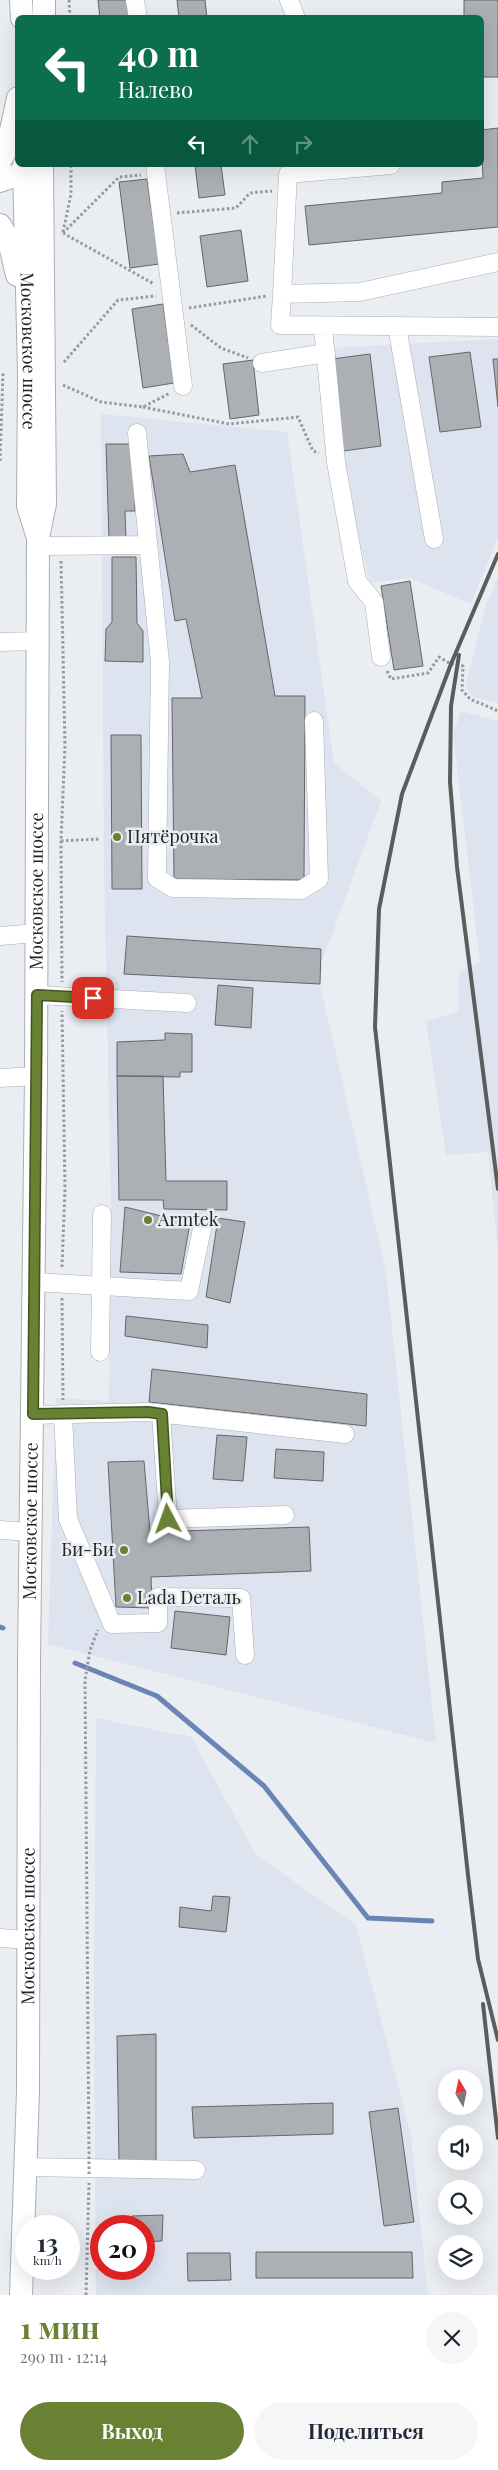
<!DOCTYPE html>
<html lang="ru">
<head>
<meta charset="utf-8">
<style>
	:root { --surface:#fff; --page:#f6f6f7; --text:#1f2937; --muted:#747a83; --accent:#698133 }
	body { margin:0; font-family:"Playfair Display",serif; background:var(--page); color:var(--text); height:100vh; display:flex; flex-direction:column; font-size:19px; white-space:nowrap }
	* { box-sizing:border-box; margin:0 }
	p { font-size:16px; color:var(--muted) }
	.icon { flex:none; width:28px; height:28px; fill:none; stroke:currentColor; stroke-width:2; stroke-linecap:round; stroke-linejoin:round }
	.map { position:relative; height:2295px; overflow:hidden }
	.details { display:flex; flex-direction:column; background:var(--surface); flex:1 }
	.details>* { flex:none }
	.top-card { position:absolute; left:15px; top:15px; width:469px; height:152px; border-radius:8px; box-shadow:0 5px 20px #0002; background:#0b6e4f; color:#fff; overflow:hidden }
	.needle { width:32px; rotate:351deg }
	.controls { position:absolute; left:438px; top:2070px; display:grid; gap:10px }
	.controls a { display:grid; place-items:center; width:45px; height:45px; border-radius:50%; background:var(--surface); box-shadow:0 5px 20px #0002; font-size:25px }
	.speed { position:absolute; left:15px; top:2215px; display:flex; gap:10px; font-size:25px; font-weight:700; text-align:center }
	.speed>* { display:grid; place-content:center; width:65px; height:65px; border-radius:50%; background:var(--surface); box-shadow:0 5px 20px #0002; line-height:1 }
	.speed small { font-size:12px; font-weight:400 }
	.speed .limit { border:8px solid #d22; background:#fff; color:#111 }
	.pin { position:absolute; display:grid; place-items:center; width:42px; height:42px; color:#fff; margin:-21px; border-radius:10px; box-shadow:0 2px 8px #0006 }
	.me { position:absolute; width:55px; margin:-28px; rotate:356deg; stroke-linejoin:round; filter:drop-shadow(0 0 4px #0008) }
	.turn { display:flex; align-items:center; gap:18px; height:105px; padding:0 20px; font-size:22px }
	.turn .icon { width:65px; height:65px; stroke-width:2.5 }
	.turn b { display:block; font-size:35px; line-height:42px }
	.lanes { display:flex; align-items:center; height:48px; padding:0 20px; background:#0003; justify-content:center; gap:25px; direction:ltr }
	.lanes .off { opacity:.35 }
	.round { display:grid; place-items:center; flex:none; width:52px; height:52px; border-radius:26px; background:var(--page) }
	.summary { display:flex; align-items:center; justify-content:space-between; height:85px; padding:0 20px }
	h1 { font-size:30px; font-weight:700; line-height:38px; color:var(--accent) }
	.button { display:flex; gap:10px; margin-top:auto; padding:10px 20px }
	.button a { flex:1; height:58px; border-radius:30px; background:var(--accent); color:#fff; font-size:20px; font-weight:700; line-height:58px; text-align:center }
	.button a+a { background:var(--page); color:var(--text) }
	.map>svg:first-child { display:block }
	.built { fill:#dde3ef; fill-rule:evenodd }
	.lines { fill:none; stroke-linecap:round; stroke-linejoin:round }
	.stream { stroke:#6a84b5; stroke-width:5 }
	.building { fill:#acafb3; stroke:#64666a }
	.minor-casing { stroke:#acaeb3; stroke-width:19 }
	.major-casing { stroke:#acaeb3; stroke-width:24 }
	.path { stroke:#97999d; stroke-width:3; stroke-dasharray:2.5 2.5; stroke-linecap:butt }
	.minor { stroke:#fff; stroke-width:18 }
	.major { stroke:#fff; stroke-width:22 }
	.rail { stroke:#5a5c5e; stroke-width:4 }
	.path-bridge { stroke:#97999d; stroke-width:3; stroke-dasharray:2.5 2.5; stroke-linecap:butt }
	.route-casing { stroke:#445421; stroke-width:12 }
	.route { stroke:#698133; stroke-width:9 }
	.poi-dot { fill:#698133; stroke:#eaedf2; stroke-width:2 }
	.labels { text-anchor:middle; stroke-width:5; stroke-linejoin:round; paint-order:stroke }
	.street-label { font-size:18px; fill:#232426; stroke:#eaedf2 }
	.poi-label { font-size:18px; fill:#232426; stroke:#eaedf2; text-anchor:start }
</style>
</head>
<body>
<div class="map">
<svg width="498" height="2295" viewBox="0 0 498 2295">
	<rect width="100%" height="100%" fill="#eaedf2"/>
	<path class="built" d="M498,339V537L471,604L410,578L370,583L341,463L329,348Z
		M101,414L287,432L334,763L381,801L322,961L320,984L386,1272L436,1743L48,1644L56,1398L109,1401L111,1205L104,868Z
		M498,577V703L474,697L465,687L485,607Z
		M461,711L498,721V1251L488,1152L446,1155L426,1021L458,1012L459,972L480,962L453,734Z
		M96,1718L191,1737L256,1855L356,1925L411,2135L428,2295H96L94,2004ZM101,2226H144V2269H101Z"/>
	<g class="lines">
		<path class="stream" d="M0,1627L3,1628
			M75,1663L157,1696L264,1786L368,1918L432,1921"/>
	</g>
	<path class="building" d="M98,0H127L130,18H100Z
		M177,0H205L207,18H179Z
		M464,0H498V77H481V18H464Z
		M498,128V227L309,245L305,206L442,193V182L483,178L481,130Z
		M195,165H221L225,195L199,198Z
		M147,179L159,264L130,268L119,182Z
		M241,230L248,281L207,287L200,236Z
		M163,304L174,383L143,388L132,309Z
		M470,352L481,427L440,432L429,357Z
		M370,354L381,446L343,451L332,359Z
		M493,359H498V407Z
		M253,360L259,415L230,419L223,364Z
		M106,444H133L135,511H125L126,540L109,539Z
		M183,454L190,472L235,465L275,696H305L304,880L174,879L172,698H202L186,619L175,621L149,456Z
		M112,557H136L137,623L143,631V662L105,661L106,629L112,622Z
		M410,581L423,666L394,670L381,586Z
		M111,735H141L142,889H112Z
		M127,936L321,949L320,984L124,974Z
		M218,985L253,988L251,1028L215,1025Z
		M165,1033L192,1034V1072H180V1077L117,1076V1042L165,1040Z
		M117,1076H163L166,1181H227V1210L164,1209L163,1200H119Z
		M125,1207L190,1223L181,1274L120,1272Z
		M218,1218L245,1222L230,1303L206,1297Z
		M126,1316L208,1325L207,1348L125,1336Z
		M152,1369L367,1394L366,1426L149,1402Z
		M217,1435L247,1437L243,1481L213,1479Z
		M276,1449L324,1452L323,1481L274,1478Z
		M144,1461L150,1532L309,1527L311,1571L151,1577L152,1608L116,1607L108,1462Z
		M175,1611L230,1617L226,1655L171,1648Z
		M213,1896L230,1897L226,1932L179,1927L180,1907L211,1911Z
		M156,2034V2161H119L117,2036Z
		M333,2103V2134L194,2138L192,2107Z
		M398,2108L414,2222L384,2226L369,2112Z
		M163,2215L162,2241L144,2242V2226H132V2216Z
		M256,2252H412L413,2278H256Z
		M187,2253H230L231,2280L188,2281Z"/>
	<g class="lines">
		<defs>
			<path id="minor" d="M135,0L138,18
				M289,0L296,18
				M155,165L183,386
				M498,262L360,292L282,294L280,325L498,327
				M282,294L288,174L391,165
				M397,326L434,539
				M323,327L336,462L357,581L374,602L381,657
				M262,363L326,353
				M137,433L160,662L157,878L173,888L301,890L319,879L314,721
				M44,546L148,545
				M0,642L38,641
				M0,936L37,933
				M37,995L187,1003
				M0,1078L36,1076
				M34,1282L189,1291L202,1229
				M100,1352L102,1214
				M63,1414L68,1519L112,1624L158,1623V1597L241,1598L245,1655
				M161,1414L168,1519L285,1515
				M33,1415L148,1412L345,1434
				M0,1530L31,1532
				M0,1938L29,1940
				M25,2167L196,2170"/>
			<g id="major">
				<path d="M21,0L22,18"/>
				<path d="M44,18V0"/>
				<path d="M0,161L7,149L18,98"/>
				<path id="s1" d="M24,165L29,373L28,506L37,535"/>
				<path d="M0,181L17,175L32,165"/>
				<path d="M0,225L9,241L17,275"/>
				<path id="s2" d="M21,2295L28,2091L29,1661L36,1076L38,537L45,504L42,165"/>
			</g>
		</defs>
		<use href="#minor" class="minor-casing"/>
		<use href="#major" class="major-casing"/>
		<path class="path" d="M69,0L70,18
			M177,213L236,208L250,193L272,191
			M63,232L71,194V165
			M63,233L154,284
			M63,233L119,177L141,175
			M189,308L267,296
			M191,325L221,348L248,358
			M64,362L118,300L156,296
			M63,385L101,402L143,407L170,393
			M143,407L229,424L298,417L313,451L319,453
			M0,461L3,373
			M61,561L65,745L61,841L62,982
			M387,671L391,679L428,673L439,657L451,664L463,666L462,690L470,699L498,711
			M61,841L100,839
			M62,1267L65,1188L62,1011
			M62,1298L63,1400
			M89,2154L85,1680L90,1650L98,1630
			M86,2295L89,2183"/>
		<use href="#minor" class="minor"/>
		<use href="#major" class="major"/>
		<path class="rail" d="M498,554L451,664L402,794L379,909L375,1027L469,1884L478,1959L498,2040
			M459,655L451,706L450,782L457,867L498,1189
			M483,2004L498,2138"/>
		<path class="path-bridge" d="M89,2174V2155"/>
	</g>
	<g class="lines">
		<defs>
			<path id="route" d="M93,998L37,995L33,1414L148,1412L162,1414L168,1519"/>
		</defs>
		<use href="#route" class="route-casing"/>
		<use href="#route" class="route"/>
	</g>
	<g class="poi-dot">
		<circle cx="117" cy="837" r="5"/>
		<circle cx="148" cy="1220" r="5"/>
		<circle cx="124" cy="1550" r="5"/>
		<circle cx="127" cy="1598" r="5"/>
	</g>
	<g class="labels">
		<g class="street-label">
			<text dy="6" stroke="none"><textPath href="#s1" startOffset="186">Московское шоссе</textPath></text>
			<text dy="6" stroke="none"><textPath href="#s2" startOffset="1404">Московское шоссе</textPath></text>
			<text dy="6" stroke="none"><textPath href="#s2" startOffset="774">Московское шоссе</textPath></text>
			<text dy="6" stroke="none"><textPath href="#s2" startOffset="369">Московское шоссе</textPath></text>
		</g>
		<g class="poi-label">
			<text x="127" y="843">Пятёрочка</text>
			<text x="158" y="1226">Armtek</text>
			<text x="114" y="1556" text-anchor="end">Би-Би</text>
			<text x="137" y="1604">Lada Dеталь</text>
		</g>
	</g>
</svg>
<div class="controls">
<a><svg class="needle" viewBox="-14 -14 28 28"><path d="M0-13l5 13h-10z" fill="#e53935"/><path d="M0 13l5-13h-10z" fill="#747a83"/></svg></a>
<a><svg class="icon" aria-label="sound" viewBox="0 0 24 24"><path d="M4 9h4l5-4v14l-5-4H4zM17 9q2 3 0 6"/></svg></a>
<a><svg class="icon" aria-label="search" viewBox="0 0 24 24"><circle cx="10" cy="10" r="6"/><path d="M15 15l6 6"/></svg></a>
<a><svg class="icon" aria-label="layers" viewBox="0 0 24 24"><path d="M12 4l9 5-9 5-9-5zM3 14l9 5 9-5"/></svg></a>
</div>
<div class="speed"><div>13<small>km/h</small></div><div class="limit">20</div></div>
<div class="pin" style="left:93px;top:998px;background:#d93025"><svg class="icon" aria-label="arrive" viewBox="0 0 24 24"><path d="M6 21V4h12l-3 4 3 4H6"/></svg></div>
<svg class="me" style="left:168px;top:1519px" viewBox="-20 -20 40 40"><path d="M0-17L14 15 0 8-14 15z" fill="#698133" stroke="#fff" stroke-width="4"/></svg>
<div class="top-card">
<div class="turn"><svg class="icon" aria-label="left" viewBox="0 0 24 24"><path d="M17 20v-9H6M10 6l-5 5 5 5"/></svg><div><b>40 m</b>Налево</div></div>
<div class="lanes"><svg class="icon" aria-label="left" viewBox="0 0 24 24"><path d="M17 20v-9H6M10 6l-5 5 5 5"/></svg><svg class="icon off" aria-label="ahead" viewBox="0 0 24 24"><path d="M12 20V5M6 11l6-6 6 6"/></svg><svg class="icon off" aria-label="right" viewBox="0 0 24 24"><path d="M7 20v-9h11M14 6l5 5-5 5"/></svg></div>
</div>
</div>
<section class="details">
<div class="summary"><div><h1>1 мин</h1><p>290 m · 12:14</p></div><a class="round"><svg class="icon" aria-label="close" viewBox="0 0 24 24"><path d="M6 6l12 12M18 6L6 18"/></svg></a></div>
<div class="button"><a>Выход</a><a>Поделиться</a></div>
</section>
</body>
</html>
